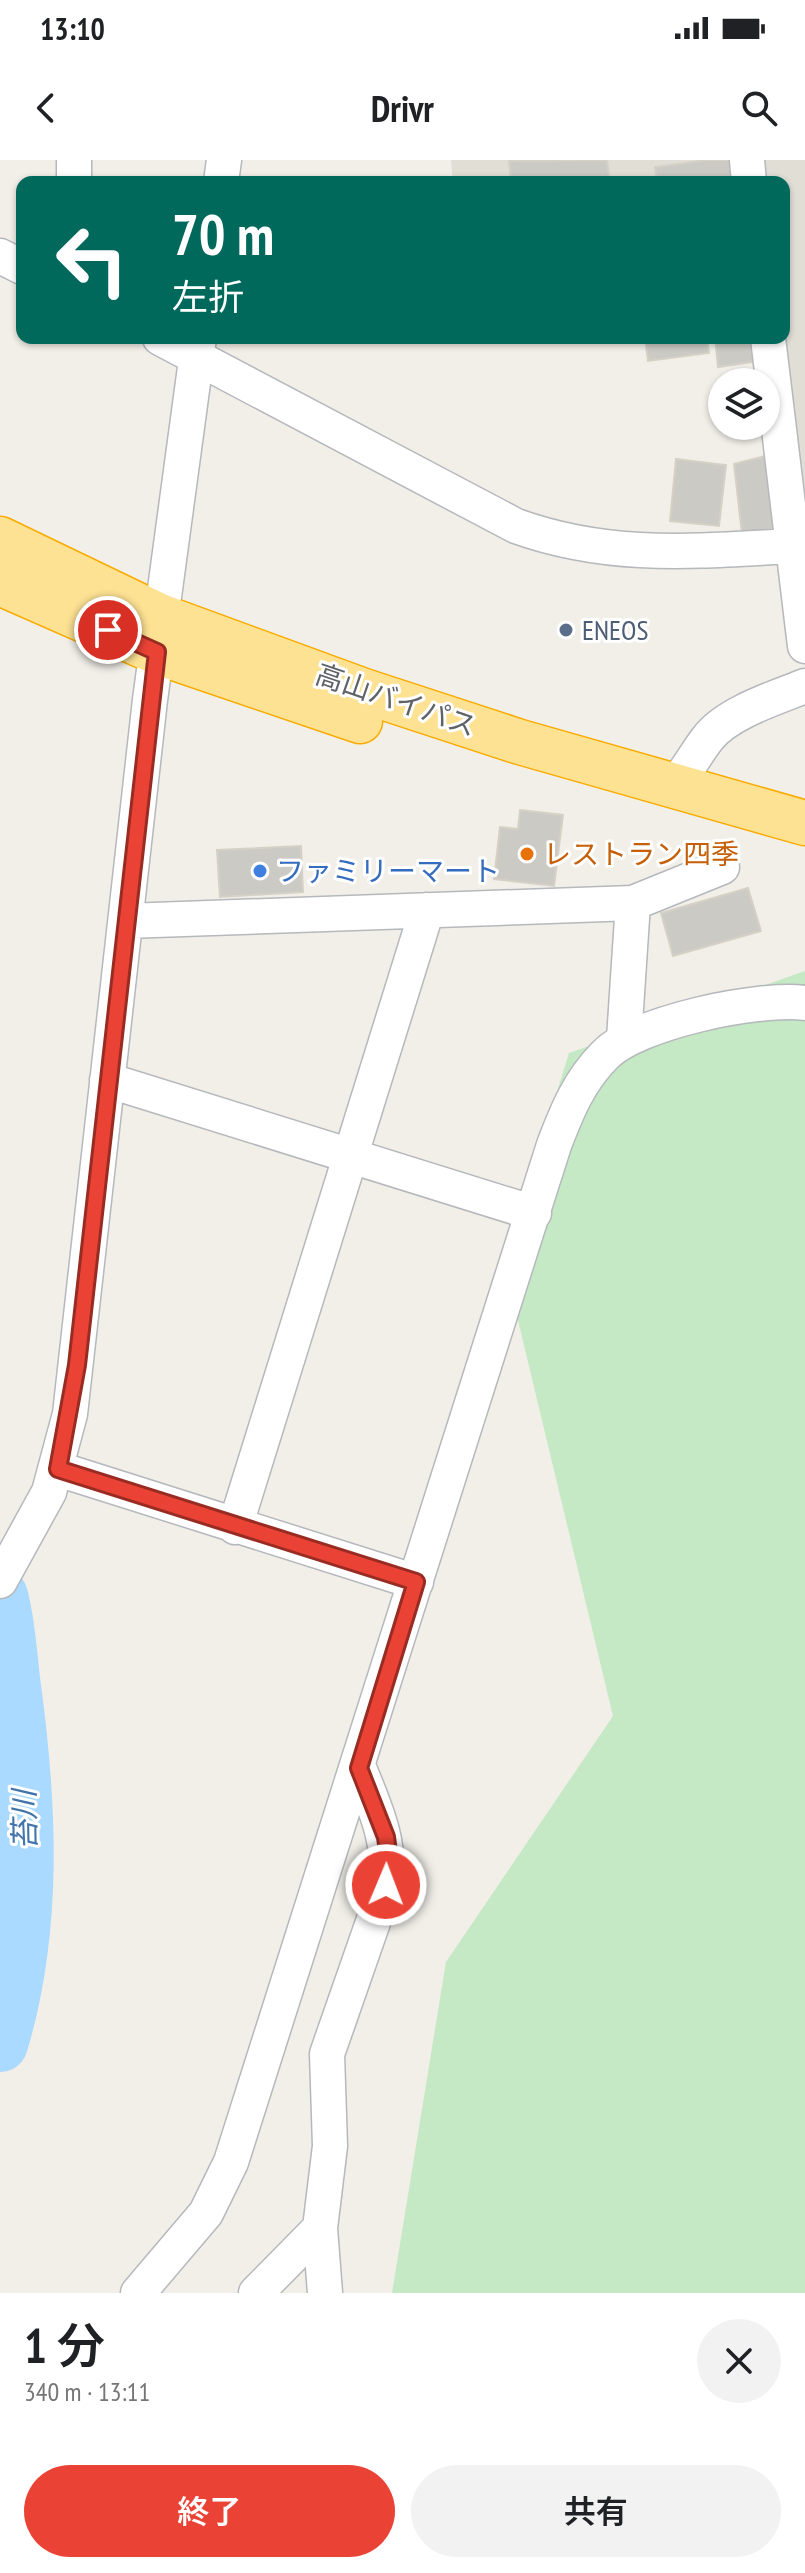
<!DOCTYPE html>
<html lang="ja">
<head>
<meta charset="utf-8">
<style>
	:root { --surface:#fff; --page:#f2f2f2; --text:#202124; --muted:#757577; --accent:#ea4335 }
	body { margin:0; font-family:"PT Sans Narrow","Noto Sans JP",sans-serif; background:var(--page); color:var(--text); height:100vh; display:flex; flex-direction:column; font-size:30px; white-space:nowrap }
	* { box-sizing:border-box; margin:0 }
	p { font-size:26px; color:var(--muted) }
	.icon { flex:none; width:44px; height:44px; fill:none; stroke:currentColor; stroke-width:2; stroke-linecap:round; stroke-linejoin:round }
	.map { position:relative; height:2133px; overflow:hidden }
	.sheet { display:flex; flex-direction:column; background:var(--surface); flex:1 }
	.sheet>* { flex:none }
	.top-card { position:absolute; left:16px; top:16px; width:774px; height:168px; border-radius:16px; box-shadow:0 2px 6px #0004; background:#00695c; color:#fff; overflow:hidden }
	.controls { position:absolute; left:708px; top:208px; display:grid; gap:16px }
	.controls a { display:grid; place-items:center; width:72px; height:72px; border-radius:50%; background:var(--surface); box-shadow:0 2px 6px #0004; font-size:40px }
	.pin { position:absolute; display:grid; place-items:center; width:68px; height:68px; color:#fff; margin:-34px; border:4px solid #fff; border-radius:50%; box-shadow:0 2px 8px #0007 }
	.me { position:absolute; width:88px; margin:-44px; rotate:1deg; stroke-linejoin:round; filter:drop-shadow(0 0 6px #0008) }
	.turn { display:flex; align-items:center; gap:28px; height:168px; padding:0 24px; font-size:36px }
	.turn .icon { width:104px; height:104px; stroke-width:2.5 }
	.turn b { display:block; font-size:56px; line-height:68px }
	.round { display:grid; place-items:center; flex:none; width:84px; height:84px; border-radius:42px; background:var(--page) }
	.overview { display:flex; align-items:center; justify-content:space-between; height:136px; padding:0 24px }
	h1 { font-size:48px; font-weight:600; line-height:60px }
	.button { display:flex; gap:16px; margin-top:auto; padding:16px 24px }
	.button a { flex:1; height:92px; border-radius:48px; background:var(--accent); color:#fff; font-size:32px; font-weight:600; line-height:92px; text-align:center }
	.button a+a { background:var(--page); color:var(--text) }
	.status { display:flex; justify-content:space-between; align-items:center; height:56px; padding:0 40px; background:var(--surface); direction:ltr }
	.status svg { height:22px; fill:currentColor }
	header { display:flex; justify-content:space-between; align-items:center; height:104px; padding:0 24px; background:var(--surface); font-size:36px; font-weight:600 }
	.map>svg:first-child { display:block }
	.education { fill:#e1ded6 }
	.green { fill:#c5e8c5 }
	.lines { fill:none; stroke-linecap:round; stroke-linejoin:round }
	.river { stroke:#aadaff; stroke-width:56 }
	.building { fill:#cccac5; stroke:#d6d1c6; stroke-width:2 }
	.minor-casing { stroke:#b5b8bc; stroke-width:37 }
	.highway-casing { stroke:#f9ab00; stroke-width:47 }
	.minor { stroke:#fff; stroke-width:34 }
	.highway { stroke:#fde293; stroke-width:44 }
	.route-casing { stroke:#982c22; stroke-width:20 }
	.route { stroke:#ea4335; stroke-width:14 }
	.service-dot { fill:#5c6f8a; stroke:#fff; stroke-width:3 }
	.food-dot { fill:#e8710a; stroke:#fff; stroke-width:3 }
	.shop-dot { fill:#3f7fe0; stroke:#fff; stroke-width:3 }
	.labels { text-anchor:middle; stroke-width:6; stroke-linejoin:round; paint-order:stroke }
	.service-label { font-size:28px; fill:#4e5e75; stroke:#fff; text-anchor:start }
	.street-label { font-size:28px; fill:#5f6368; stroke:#fff }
	.food-label { font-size:28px; fill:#c56008; stroke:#fff; text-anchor:start }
	.shop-label { font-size:28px; fill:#366cbe; stroke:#fff; text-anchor:start }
	.water-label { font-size:30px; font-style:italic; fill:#4174aa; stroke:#fff }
</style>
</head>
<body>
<div class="status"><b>13:10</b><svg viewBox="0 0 49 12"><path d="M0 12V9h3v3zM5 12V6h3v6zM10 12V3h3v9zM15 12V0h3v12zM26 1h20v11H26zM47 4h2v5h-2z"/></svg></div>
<header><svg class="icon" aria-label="back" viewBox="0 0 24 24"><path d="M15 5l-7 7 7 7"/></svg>Drivr<svg class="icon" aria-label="search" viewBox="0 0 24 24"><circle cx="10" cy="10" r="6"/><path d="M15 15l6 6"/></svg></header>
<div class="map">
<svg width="805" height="2133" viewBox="0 0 805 2133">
	<rect width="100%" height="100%" fill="#f1efe8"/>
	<path class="education" d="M451,0H805V397L784,178V22H453Z"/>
	<path class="green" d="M805,811V2133H392L446,1802L613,1556L504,1102L569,893Z"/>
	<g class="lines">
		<path class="river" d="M0,1436C8,1465 9,1497 13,1527C29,1645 35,1768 0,1884"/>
	</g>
	<path class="building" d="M607,0L610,22H511L509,1Z
		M706,0H729L732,22H657L655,7Z
		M645,178H707L709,193L648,201Z
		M715,178H762L765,200L718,207Z
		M769,295L778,368L742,374L734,304Z
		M676,299L726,305L719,366L670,361Z
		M520,650L563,655L554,726L494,719L500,667L518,669Z
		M301,686L303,732L220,737L217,690Z
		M748,728L761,771L673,796L661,753Z"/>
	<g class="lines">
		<defs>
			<path id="minor" d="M74,0V22
				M747,0L749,22
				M221,22L224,0
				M0,96L22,107
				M160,178L516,366C611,400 695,391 794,386
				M768,178L805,486
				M675,624C688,610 696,593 708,578C727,553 775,538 805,526
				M126,761L633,743L722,707
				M624,879L633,743
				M107,920L534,1053
				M58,1309L416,1422
				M235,1367L427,750
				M0,1421L49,1332L70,1254L150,540L199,178
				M138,2133L206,2053L231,2002L554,985C567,951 579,921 605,895C637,862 759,837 805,843
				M256,2133L320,2068
				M325,2133L320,2068L330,1986L327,1894L386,1725C391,1681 375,1648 359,1608"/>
			<path id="highway" d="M0,379L162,457L364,531L520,582L805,663
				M0,423L157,492L360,561"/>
		</defs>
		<use href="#minor" class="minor-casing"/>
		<use href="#highway" class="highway-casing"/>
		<use href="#minor" class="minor"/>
		<use href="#highway" class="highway"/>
	</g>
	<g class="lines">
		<defs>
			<path id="route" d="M108,470L157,492L77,1205L58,1309L416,1422L359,1608L386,1677L389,1700L386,1725"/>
		</defs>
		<use href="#route" class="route-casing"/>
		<use href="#route" class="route"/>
	</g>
	<circle class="service-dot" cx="566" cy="470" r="8"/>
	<circle class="food-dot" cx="527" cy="694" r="8"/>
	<circle class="shop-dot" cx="260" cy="711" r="8"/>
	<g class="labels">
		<g class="service-label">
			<text x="582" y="480">ENEOS</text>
		</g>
		<g class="street-label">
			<text transform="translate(396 540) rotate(19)" y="10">高山バイパス</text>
		</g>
		<g class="food-label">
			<text x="543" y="704">レストラン四季</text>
		</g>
		<g class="shop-label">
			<text x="276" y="721">ファミリーマート</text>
		</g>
		<g class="water-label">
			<text transform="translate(25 1660) rotate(-91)" y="10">苔川</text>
		</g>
	</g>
</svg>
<div class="controls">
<a><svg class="icon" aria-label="layers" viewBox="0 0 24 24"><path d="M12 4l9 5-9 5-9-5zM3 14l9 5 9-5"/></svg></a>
</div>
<div class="pin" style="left:108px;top:470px;background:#d93025"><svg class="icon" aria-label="arrive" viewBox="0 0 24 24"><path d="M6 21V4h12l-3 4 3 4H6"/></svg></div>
<svg class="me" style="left:386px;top:1725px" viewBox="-20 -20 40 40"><circle r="17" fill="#ea4335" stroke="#fff" stroke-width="3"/><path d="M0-11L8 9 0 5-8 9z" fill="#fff"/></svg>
<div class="top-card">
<div class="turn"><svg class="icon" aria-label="left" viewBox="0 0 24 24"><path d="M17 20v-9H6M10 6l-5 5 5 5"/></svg><div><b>70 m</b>左折</div></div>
</div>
</div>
<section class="sheet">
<div class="overview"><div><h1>1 分</h1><p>340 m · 13:11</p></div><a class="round"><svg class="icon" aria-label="close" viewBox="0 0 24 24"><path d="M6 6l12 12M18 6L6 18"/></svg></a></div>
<div class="button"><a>終了</a><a>共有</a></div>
</section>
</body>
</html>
